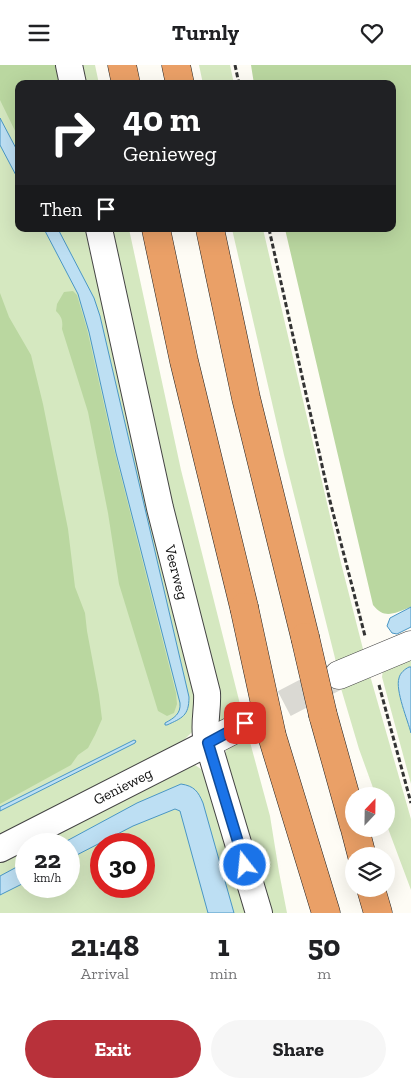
<!DOCTYPE html>
<html lang="en">
<head>
<meta charset="utf-8">
<style>
	:root { --surface:#fff; --page:#f6f6f6; --text:#202124; --muted:#757577; --accent:#b8313a }
	body { margin:0; font-family:"Zilla Slab",serif; background:var(--page); color:var(--text); height:100vh; display:flex; flex-direction:column; font-size:19px; white-space:nowrap }
	* { box-sizing:border-box; margin:0 }
	p { font-size:16px; color:var(--muted) }
	.icon { flex:none; width:28px; height:28px; fill:none; stroke:currentColor; stroke-width:2; stroke-linecap:round; stroke-linejoin:round }
	.map { position:relative; height:848px; overflow:hidden }
	.side { display:flex; flex-direction:column; background:var(--surface); flex:1 }
	.side>* { flex:none }
	.banner { position:absolute; left:15px; top:15px; width:381px; height:152px; border-radius:10px; box-shadow:0 5px 20px #0002; background:#202124; color:#fff; overflow:hidden }
	.needle { width:32px; rotate:22deg }
	.fabs { position:absolute; left:345px; top:722px; display:grid; gap:10px }
	.fabs a { display:grid; place-items:center; width:50px; height:50px; border-radius:50%; background:var(--surface); box-shadow:0 5px 20px #0002; font-size:25px }
	.speed { position:absolute; left:15px; top:768px; display:flex; gap:10px; font-size:25px; font-weight:700; text-align:center }
	.speed>* { display:grid; place-content:center; width:65px; height:65px; border-radius:50%; background:var(--surface); box-shadow:0 5px 20px #0002; line-height:1 }
	.speed small { font-size:12px; font-weight:400 }
	.speed .limit { border:8px solid #d22; background:#fff; color:#111 }
	.pin { position:absolute; display:grid; place-items:center; width:42px; height:42px; color:#fff; margin:-21px; border-radius:10px; box-shadow:0 2px 8px #0006 }
	.me { position:absolute; width:55px; margin:-28px; rotate:344deg; stroke-linejoin:round; filter:drop-shadow(0 0 4px #0008) }
	.turn { display:flex; align-items:center; gap:18px; height:105px; padding:0 25px; font-size:22px }
	.turn .icon { width:65px; height:65px; stroke-width:2.5 }
	.turn b { display:block; font-size:35px; line-height:42px }
	.then { display:flex; align-items:center; height:48px; padding:0 25px; background:#0003; gap:10px; font-size:19px }
	.eta { display:flex; justify-content:space-evenly; align-items:center; height:85px; text-align:center }
	.eta b { font-size:30px; font-weight:700; line-height:35px }
	.button { display:flex; gap:10px; margin-top:auto; padding:10px 25px }
	.button a { flex:1; height:58px; border-radius:30px; background:var(--accent); color:#fff; font-size:20px; font-weight:700; line-height:58px; text-align:center }
	.button a+a { background:var(--page); color:var(--text) }
	header { display:flex; justify-content:space-between; align-items:center; height:65px; padding:0 25px; background:var(--surface); font-size:22px; font-weight:700 }
	.map>svg:first-child { display:block }
	.green { fill:#d5e8c0; fill-rule:evenodd }
	.forest { fill:#bad7a0 }
	.water { fill:#bddff3; stroke:#4996c5 }
	.lines { fill:none; stroke-linecap:round; stroke-linejoin:round }
	.tertiary-tunnel { stroke:#dad9d3; stroke-width:28; stroke-dasharray:28 14; stroke-linecap:butt }
	.minor-casing { stroke:#444; stroke-width:28 }
	.tertiary-casing { stroke:#444; stroke-width:29 }
	.motorway-casing { stroke:#222; stroke-width:29 }
	.path { stroke:#333; stroke-width:3; stroke-dasharray:5 2.5; stroke-linecap:butt }
	.minor { stroke:#fff; stroke-width:26 }
	.tertiary { stroke:#fff; stroke-width:28 }
	.motorway { stroke:#eaa067; stroke-width:28 }
	.motorway-bridge-casing { stroke:#222; stroke-width:29; stroke-linecap:butt }
	.motorway-bridge { stroke:#eaa067; stroke-width:28 }
	.route-casing { stroke:#114b97; stroke-width:12 }
	.route { stroke:#1a73e8; stroke-width:9 }
	.labels { text-anchor:middle; stroke-width:5; stroke-linejoin:round; paint-order:stroke }
	.street-label { font-size:15px; fill:#111; stroke:#fff }
</style>
</head>
<body>
<header><svg class="icon" aria-label="menu" viewBox="0 0 24 24"><path d="M4 6h16M4 12h16M4 18h16"/></svg>Turnly<svg class="icon" aria-label="heart" viewBox="0 0 24 24"><path d="M12 20l-8-8c-3-5 5-10 8-4 3-6 11-1 8 4z"/></svg></header>
<div class="map">
<svg width="411" height="848" viewBox="0 0 411 848">
	<rect width="100%" height="100%" fill="#fefcf5"/>
	<path class="green" d="M0,0H60L64,19H19V164H85L91,192L104,216L195,614L193,666L184,675L0,778Z
		M75,0H95L99,19H79Z
		M199,0H230L234,19H203Z
		M108,164H129L181,405L243,651L217,658L208,601Z
		M232,164H263L341,498L363,584L362,588L337,601L284,390Z
		M411,588V719L382,612L383,605Z
		M369,611L371,614L411,754V825L386,758V731H376L359,684L340,620Z
		M247,666L270,751L279,807L287,848H265L224,693L227,682Z
		M188,700H195L207,708L252,848H0V795L26,782V821H69V779H32ZM101,779H144V821H101Z"/>
	<path class="forest" d="M0,0H55L59,19H19V74L0,35Z
		M251,0H411V542C394,548 385,555 373,540L285,164H392V19H254Z
		M73,226L77,230L87,264L114,384L176,628L177,639L174,648L167,651L158,646L119,519L108,448L88,347L62,264C63,256 62,252 56,246L57,239L64,227Z
		M0,228L9,252L31,290L43,339L68,464L75,522L85,548L87,566L99,630L102,654L95,670L88,683L78,690L71,700L0,739Z"/>
	<path class="water" d="M0,53L19,89V116L0,80Z
		M44,164H58L94,233L100,251L189,632C189,651 182,653 167,660H165V658C174,653 181,649 180,638L116,388L89,267L78,229Z
		M411,542V562L397,569L392,568L387,561L390,553Z
		M409,602H411V668C408,656 395,625 399,613C400,608 405,604 409,602Z
		M134,675L136,676L135,678L0,746V742Z
		M181,719C194,721 198,726 203,738L234,848H208L180,746L175,744L133,761L69,794V779H61L137,738Z
		M26,797V817L0,830V811Z"/>
	<g class="lines">
		<path class="tertiary-tunnel" d="M247,658L337,611"/>
		<defs>
			<g id="minor">
				<path d="M69,0L73,19"/>
				<path id="s1" d="M99,164L160,443L207,628C208,643 204,656 206,671L259,848"/>
				<path id="s2" d="M0,784L208,678"/>
			</g>
			<path id="tertiary" d="M339,610L411,580
				M208,678L245,659"/>
			<path id="motorway" d="M122,0L126,19
				M176,0L180,19
				M156,164L184,296L244,542
				M210,164L246,333L305,572
				M323,650L354,761
				M272,671L326,848
				M355,764L362,791
				M371,824L378,848"/>
		</defs>
		<use href="#minor" class="minor-casing"/>
		<use href="#tertiary" class="tertiary-casing"/>
		<use href="#motorway" class="motorway-casing"/>
		<path class="path" d="M235,0L239,19
			M269,164L330,436L365,571
			M379,620L411,738"/>
		<use href="#minor" class="minor"/>
		<use href="#tertiary" class="tertiary"/>
		<use href="#motorway" class="motorway"/>
		<defs>
			<path id="motorway-bridge" d="M244,542L272,671
				M305,572L323,650"/>
		</defs>
		<use href="#motorway-bridge" class="motorway-bridge-casing"/>
		<use href="#motorway-bridge" class="motorway-bridge"/>
	</g>
	<g class="lines">
		<defs>
			<path id="route" d="M245,800L208,678L245,658"/>
		</defs>
		<use href="#route" class="route-casing"/>
		<use href="#route" class="route"/>
	</g>
	<g class="labels">
		<g class="street-label">
			<text dy="5" stroke="none"><textPath href="#s1" startOffset="352">Veerweg</textPath></text>
			<text dy="5" stroke="none"><textPath href="#s2" startOffset="138">Genieweg</textPath></text>
		</g>
	</g>
</svg>
<div class="fabs">
<a><svg class="needle" viewBox="-14 -14 28 28"><path d="M0-13l5 13h-10z" fill="#e53935"/><path d="M0 13l5-13h-10z" fill="#757577"/></svg></a>
<a><svg class="icon" aria-label="layers" viewBox="0 0 24 24"><path d="M12 4l9 5-9 5-9-5zM3 14l9 5 9-5"/></svg></a>
</div>
<div class="speed"><div>22<small>km/h</small></div><div class="limit">30</div></div>
<div class="pin" style="left:245px;top:658px;background:#d93025"><svg class="icon" aria-label="arrive" viewBox="0 0 24 24"><path d="M6 21V4h12l-3 4 3 4H6"/></svg></div>
<svg class="me" style="left:245px;top:800px" viewBox="-20 -20 40 40"><circle r="17" fill="#1a73e8" stroke="#fff" stroke-width="3"/><path d="M0-11L8 9 0 5-8 9z" fill="#fff"/></svg>
<div class="banner">
<div class="turn"><svg class="icon" aria-label="right" viewBox="0 0 24 24"><path d="M7 20v-9h11M14 6l5 5-5 5"/></svg><div><b>40 m</b>Genieweg</div></div>
<div class="then">Then<svg class="icon" aria-label="arrive" viewBox="0 0 24 24"><path d="M6 21V4h12l-3 4 3 4H6"/></svg></div>
</div>
</div>
<section class="side">
<div class="eta">
<div><b>21:48</b><p>Arrival</p></div>
<div><b>1</b><p>min</p></div>
<div><b>50</b><p>m</p></div>
</div>
<div class="button"><a>Exit</a><a>Share</a></div>
</section>
</body>
</html>
